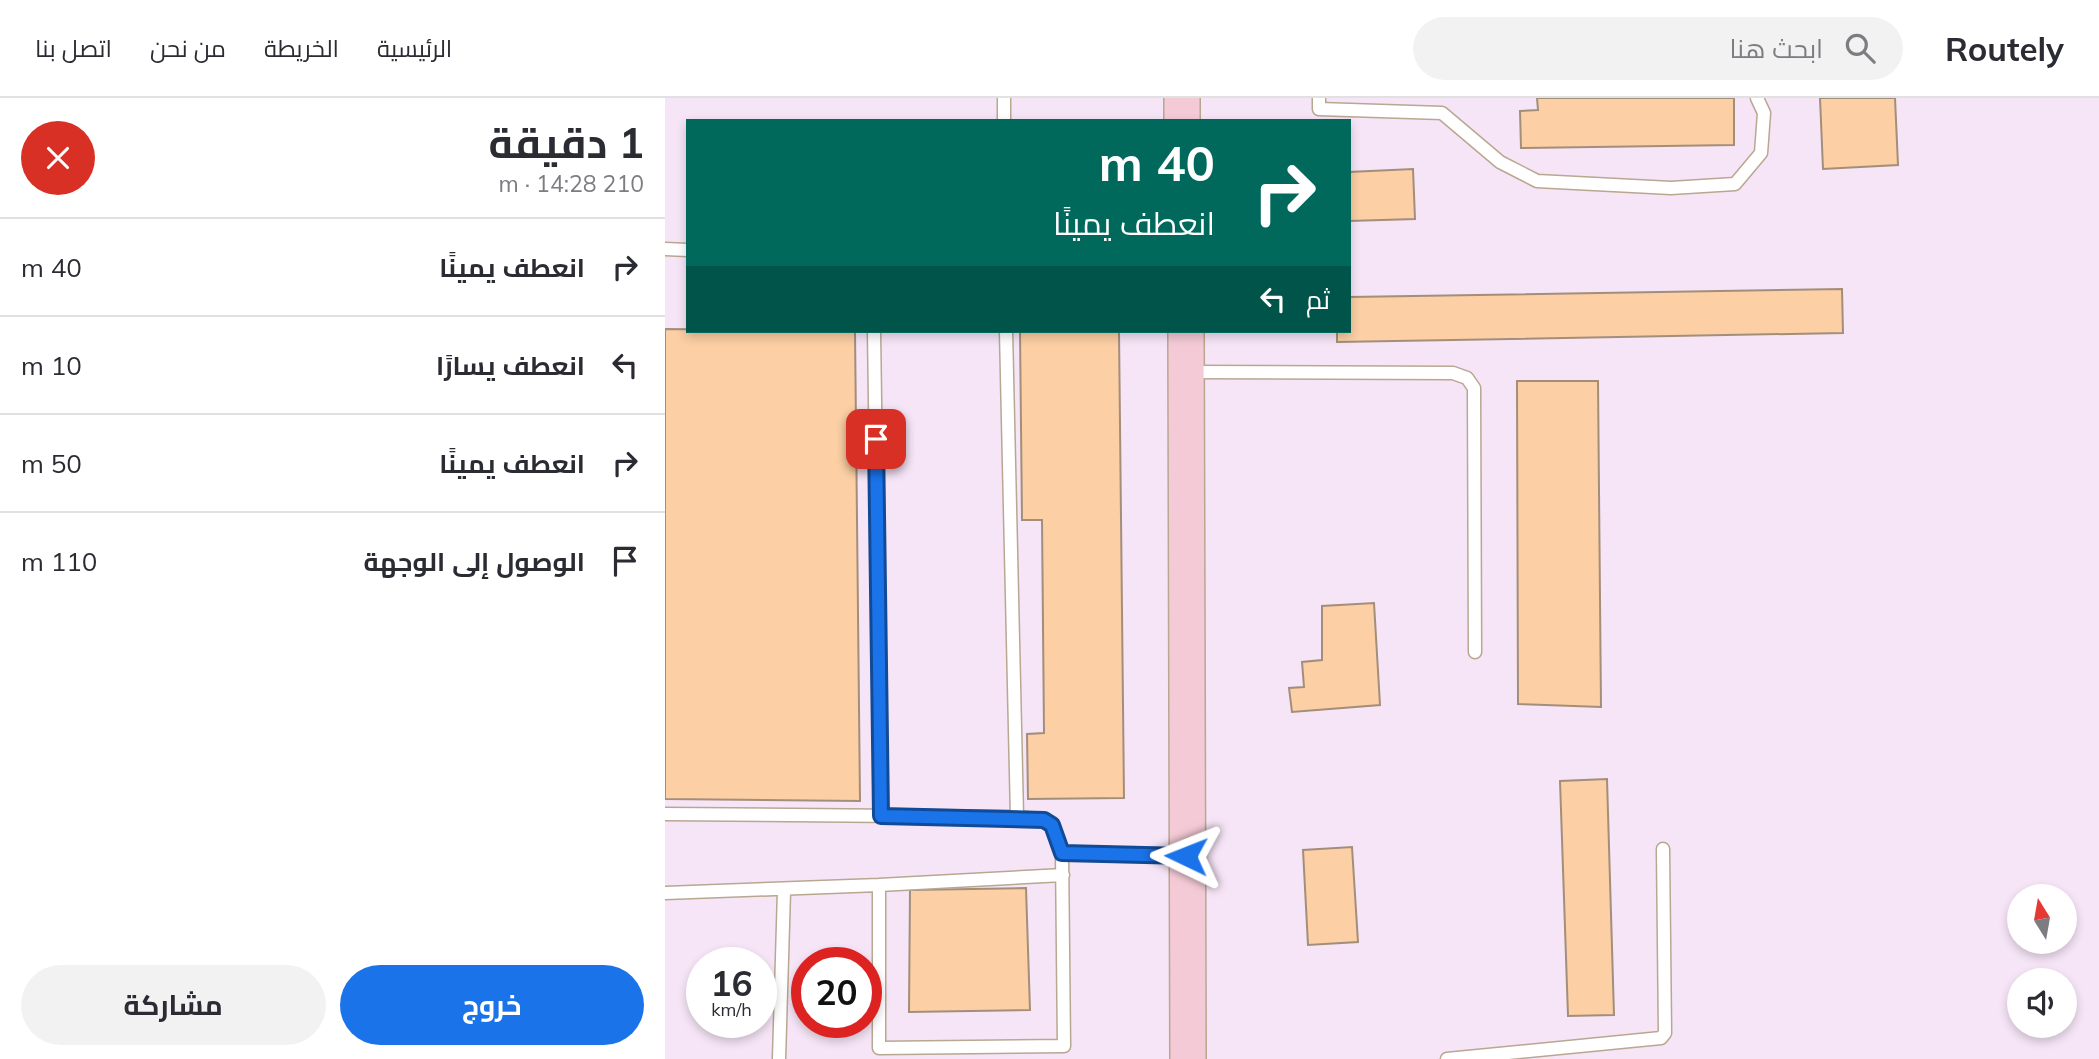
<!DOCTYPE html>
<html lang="ar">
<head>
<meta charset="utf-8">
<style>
	:root { --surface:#fff; --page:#f2f2f3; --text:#2b2b33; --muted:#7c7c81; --line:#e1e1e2; --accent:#1a73e8 }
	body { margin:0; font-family:Mulish,Cairo,sans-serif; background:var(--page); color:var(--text); direction:rtl; height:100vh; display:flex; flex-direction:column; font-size:26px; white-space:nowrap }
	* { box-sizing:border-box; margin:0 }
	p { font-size:23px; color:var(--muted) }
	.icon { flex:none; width:38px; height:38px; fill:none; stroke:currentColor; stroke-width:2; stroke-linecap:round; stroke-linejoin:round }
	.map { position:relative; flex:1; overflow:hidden; direction:ltr }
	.side { display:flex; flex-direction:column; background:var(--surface); width:665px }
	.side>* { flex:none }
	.hud { position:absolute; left:21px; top:21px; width:665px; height:214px; border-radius:0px; box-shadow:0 4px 10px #0003; direction:rtl; background:#00695c; color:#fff; overflow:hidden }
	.needle { width:46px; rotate:349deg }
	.buttons { position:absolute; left:1342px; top:786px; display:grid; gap:14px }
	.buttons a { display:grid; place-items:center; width:70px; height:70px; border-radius:50%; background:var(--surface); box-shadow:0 4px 10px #0003; font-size:35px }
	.speed { position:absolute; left:21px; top:849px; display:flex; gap:14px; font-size:35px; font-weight:700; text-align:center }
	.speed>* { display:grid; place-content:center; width:91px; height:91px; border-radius:50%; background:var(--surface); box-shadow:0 4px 10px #0003; line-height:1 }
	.speed small { font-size:18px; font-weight:400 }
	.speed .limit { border:10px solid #d22; background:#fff; color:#111 }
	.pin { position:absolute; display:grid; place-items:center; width:60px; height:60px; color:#fff; margin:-30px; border-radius:14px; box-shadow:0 4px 10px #0006 }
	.me { position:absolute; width:77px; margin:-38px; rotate:272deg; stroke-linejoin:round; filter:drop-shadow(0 0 5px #0008) }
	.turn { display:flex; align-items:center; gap:24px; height:147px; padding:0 21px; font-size:32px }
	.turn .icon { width:91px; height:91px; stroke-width:2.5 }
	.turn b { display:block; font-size:49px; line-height:60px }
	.then { display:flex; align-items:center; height:66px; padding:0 21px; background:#0003; gap:14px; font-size:26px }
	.round { display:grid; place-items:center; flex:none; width:74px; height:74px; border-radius:37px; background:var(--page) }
	.overview { display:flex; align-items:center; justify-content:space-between; height:119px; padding:0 21px }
	h1 { font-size:42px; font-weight:700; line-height:52px }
	.cta { display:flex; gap:14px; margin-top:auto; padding:14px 21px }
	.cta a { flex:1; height:80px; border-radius:42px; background:var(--accent); color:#fff; font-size:28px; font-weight:700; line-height:80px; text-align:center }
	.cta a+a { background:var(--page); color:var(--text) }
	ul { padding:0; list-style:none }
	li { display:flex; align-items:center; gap:21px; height:98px; padding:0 21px; border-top:2px solid var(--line) }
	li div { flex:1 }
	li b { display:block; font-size:26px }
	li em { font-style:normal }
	header { display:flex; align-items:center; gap:42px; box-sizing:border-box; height:98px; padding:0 35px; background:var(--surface); border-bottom:2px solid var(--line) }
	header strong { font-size:33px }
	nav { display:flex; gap:38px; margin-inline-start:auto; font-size:24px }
	.search { width:490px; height:63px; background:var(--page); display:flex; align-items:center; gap:18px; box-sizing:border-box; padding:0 24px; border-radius:38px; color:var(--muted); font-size:26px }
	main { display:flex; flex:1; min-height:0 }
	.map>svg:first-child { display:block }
	.commercial { fill:#f6e5f7; fill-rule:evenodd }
	.building { fill:#fccfa4; stroke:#a38e7b; stroke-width:2 }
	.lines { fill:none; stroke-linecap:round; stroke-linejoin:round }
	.lane-casing { stroke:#b8a791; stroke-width:15 }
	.secondary-casing { stroke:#b8a791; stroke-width:38 }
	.lane { stroke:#fff; stroke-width:12 }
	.secondary { stroke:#f4cad6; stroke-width:35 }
	.route-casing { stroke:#114b97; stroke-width:18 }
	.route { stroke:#1a73e8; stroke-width:12 }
</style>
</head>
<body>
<header>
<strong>Routely</strong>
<div class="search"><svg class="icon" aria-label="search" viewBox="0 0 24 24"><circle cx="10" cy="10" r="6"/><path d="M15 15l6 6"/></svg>ابحث هنا</div>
<nav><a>الرئيسية</a><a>الخريطة</a><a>من نحن</a><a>اتصل بنا</a></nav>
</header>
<main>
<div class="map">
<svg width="1434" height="961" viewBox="0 0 1434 961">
	<rect width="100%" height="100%" fill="#fef4e5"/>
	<path class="commercial" d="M0,0H1434V961H0ZM23,23H684V233H23ZM1354,798H1400V844H1354ZM37,864H96V924H37ZM142,864H201V924H142ZM1354,882H1400V928H1354Z"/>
	<path class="building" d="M872,0H1069V47L856,50L855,13L873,12Z
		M1155,0H1230L1233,67L1158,71Z
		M748,71L750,121L684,123V74Z
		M1177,191L1178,235L672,244V233H684V199Z
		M0,231L190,233L195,703L0,701Z
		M355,233H454L459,700L363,701L362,636L379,635L377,422H357Z
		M852,283H933L936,609L853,606Z
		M709,505L715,607L627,614L624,590L639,589L637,564L657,562V508Z
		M942,681L949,917L903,918L895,683Z
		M687,749L693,844L643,847L638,752Z
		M361,790L365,912L244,914L245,792Z"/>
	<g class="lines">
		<defs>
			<path id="lane" d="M339,0V23
				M654,0V11L777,15L835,64L872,83L1006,90L1070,86L1096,55L1099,15L1092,0
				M0,151L23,152
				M209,233L216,718
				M341,233L352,719
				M522,274L788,275L802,280L809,290L810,554
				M0,716L352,719L379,722L387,727L397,755L521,758
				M214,787L398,777
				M0,795L214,787V950L399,948L397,755
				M114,961L119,793
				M782,961L996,940L1000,935L998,751"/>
			<path id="secondary" d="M517,0V23
				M521,233L523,961"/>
		</defs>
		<use href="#lane" class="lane-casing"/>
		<use href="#secondary" class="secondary-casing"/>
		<use href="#lane" class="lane"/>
		<use href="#secondary" class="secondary"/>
	</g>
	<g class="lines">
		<defs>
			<path id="route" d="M211,341L216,718L379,722L387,727L397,755L521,758"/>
		</defs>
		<use href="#route" class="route-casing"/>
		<use href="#route" class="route"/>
	</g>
</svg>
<div class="buttons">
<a><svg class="needle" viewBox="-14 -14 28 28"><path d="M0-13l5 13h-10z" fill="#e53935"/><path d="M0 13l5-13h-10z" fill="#7c7c81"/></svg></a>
<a><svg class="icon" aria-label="sound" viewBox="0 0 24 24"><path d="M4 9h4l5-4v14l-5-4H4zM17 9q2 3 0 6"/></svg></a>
</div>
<div class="speed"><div>16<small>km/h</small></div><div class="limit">20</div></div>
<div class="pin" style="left:211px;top:341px;background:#d93025"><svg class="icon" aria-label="arrive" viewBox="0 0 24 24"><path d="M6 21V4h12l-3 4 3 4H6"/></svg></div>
<svg class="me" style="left:521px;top:758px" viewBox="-20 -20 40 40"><path d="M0-17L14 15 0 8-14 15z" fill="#1a73e8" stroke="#fff" stroke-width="4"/></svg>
<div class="hud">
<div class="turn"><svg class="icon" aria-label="right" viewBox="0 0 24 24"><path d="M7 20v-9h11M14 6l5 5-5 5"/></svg><div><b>40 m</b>انعطف يمينًا</div></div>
<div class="then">ثم<svg class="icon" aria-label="left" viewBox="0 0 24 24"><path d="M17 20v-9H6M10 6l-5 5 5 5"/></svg></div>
</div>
</div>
<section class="side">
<div class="overview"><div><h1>1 دقيقة</h1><p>210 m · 14:28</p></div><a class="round" style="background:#d93025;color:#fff"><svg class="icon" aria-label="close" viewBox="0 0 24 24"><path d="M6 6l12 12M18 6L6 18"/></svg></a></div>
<ul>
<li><svg class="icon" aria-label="right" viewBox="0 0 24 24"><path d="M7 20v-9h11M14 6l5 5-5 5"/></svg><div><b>انعطف يمينًا</b></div><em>40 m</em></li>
<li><svg class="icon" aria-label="left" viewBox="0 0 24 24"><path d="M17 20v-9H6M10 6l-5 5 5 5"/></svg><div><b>انعطف يسارًا</b></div><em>10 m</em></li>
<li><svg class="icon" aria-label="right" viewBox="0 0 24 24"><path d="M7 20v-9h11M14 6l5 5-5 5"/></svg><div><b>انعطف يمينًا</b></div><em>50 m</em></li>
<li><svg class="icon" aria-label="arrive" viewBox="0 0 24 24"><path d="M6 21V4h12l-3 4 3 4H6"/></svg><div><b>الوصول إلى الوجهة</b></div><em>110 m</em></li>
</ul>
<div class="cta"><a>خروج</a><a>مشاركة</a></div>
</section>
</main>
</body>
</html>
